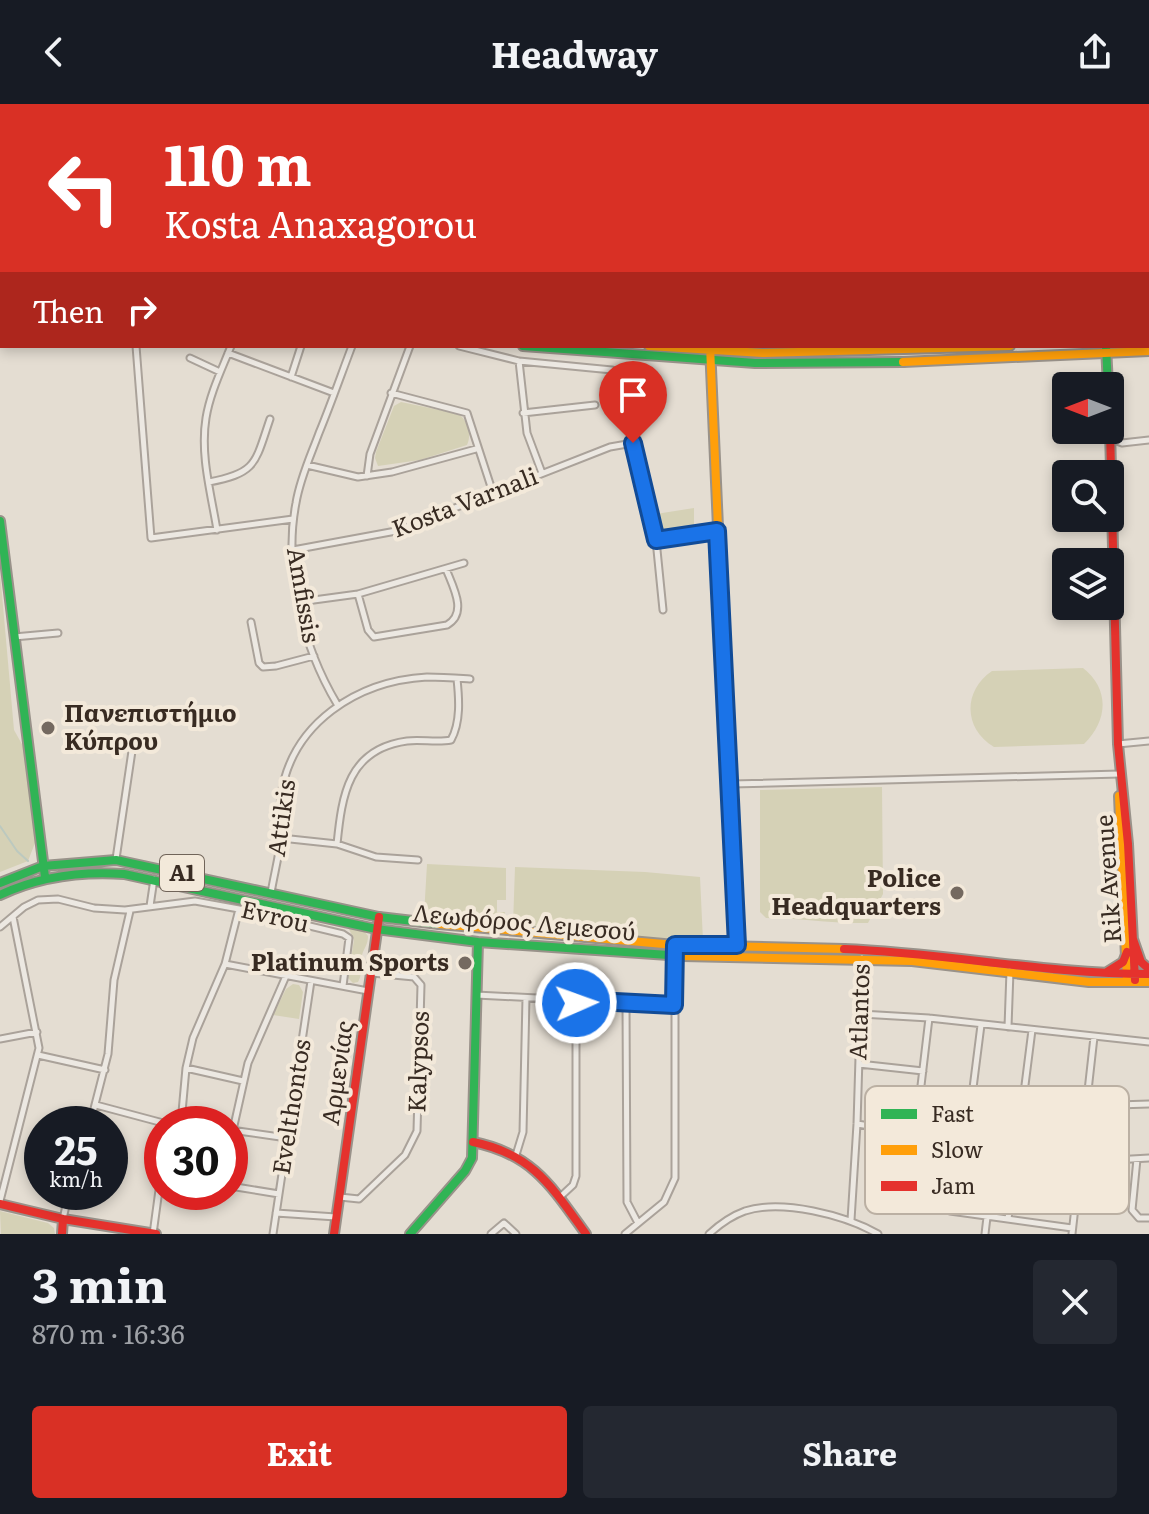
<!DOCTYPE html>
<html lang="en">
<head>
<meta charset="utf-8">
<style>
	:root { --surface:#171b24; --page:#242831; --text:#f1f3f6; --muted:#9ea1a6; --accent:#d93025 }
	body { margin:0; font-family:Literata,serif; background:var(--page); color:var(--text); height:100vh; display:flex; flex-direction:column; font-size:30px; white-space:nowrap }
	* { box-sizing:border-box; margin:0 }
	p { font-size:26px; color:var(--muted) }
	.icon { flex:none; width:44px; height:44px; fill:none; stroke:currentColor; stroke-width:2; stroke-linecap:round; stroke-linejoin:round }
	.map { position:relative; height:1130px; overflow:hidden }
	.sheet { display:flex; flex-direction:column; background:var(--surface); flex:1 }
	.sheet>* { flex:none }
	.top-card { position:absolute; left:0px; top:0px; width:1150px; height:244px; box-shadow:0 4px 12px #0003; background:#d93025; color:#fff; overflow:hidden }
	.needle { width:52px; rotate:270deg }
	.buttons { position:absolute; left:1052px; top:268px; display:grid; gap:16px }
	.buttons a { display:grid; place-items:center; width:72px; height:72px; border-radius:8px; background:var(--surface); box-shadow:0 4px 12px #0003; font-size:40px }
	.speed { position:absolute; left:24px; top:1002px; display:flex; gap:16px; font-size:40px; font-weight:700; text-align:center }
	.speed>* { display:grid; place-content:center; width:104px; height:104px; border-radius:50%; background:var(--surface); box-shadow:0 4px 12px #0003; line-height:1 }
	.speed small { font-size:20px; font-weight:400 }
	.speed .limit { border:12px solid #d22; background:#fff; color:#111 }
	.pin { position:absolute; display:grid; place-items:center; width:68px; height:68px; color:#fff; margin:-82px -34px; border-radius:50% 50% 50% 0; rotate:-45deg; box-shadow:0 0 8px #0007 }
	.pin .icon { rotate:45deg }
	.me { position:absolute; width:88px; margin:-44px; rotate:88deg; stroke-linejoin:round; filter:drop-shadow(0 0 6px #0008) }
	.turn { display:flex; align-items:center; gap:28px; height:168px; padding:0 32px; font-size:36px }
	.turn .icon { width:104px; height:104px; stroke-width:2.5 }
	.turn b { display:block; font-size:56px; line-height:68px }
	.then { display:flex; align-items:center; height:76px; padding:0 32px; background:#0003; gap:16px; font-size:30px }
	.round { display:grid; place-items:center; flex:none; width:84px; height:84px; border-radius:8px; background:var(--page) }
	.overview { display:flex; align-items:center; justify-content:space-between; height:136px; padding:0 32px }
	h1 { font-size:48px; font-weight:700; line-height:60px }
	.primary-button { display:flex; gap:16px; margin-top:auto; padding:16px 32px }
	.primary-button a { flex:1; height:92px; border-radius:8px; background:var(--accent); color:#fff; font-size:32px; font-weight:700; line-height:92px; text-align:center }
	.primary-button a+a { background:var(--page); color:var(--text) }
	header { display:flex; justify-content:space-between; align-items:center; height:104px; padding:0 32px; background:var(--surface); font-size:36px; font-weight:700 }
	.map>svg:first-child { display:block }
	.green { fill:#d5d1b6 }
	.lines { fill:none; stroke-linecap:round; stroke-linejoin:round }
	.stream { stroke:#bcc9bf; stroke-width:2 }
	.street-casing { stroke:#aaa29a; stroke-width:9 }
	.fast-casing { stroke:#99928a; stroke-width:12 }
	.slow-casing { stroke:#99928a; stroke-width:12 }
	.jam-casing { stroke:#99928a; stroke-width:12 }
	.street { stroke:#ece8e2; stroke-width:5 }
	.fast { stroke:#30b455; stroke-width:8 }
	.slow { stroke:#ff9f0a; stroke-width:8 }
	.jam { stroke:#e5322d; stroke-width:8 }
	.route-casing { stroke:#114b97; stroke-width:20 }
	.route { stroke:#1a73e8; stroke-width:14 }
	.poi-dot { fill:#746960; stroke:#f3e9da; stroke-width:3 }
	.labels { text-anchor:middle; stroke-width:8; stroke-linejoin:round; paint-order:stroke }
	.shield { fill:#f3e9da; stroke:#706459; stroke-width:2 }
	.shield-label { font-size:22px; font-weight:bold; fill:#382b22 }
	.street-label { font-size:24px; fill:#382b22; stroke:#f3e9da }
	.poi-label { font-size:24px; font-weight:bold; fill:#382b22; stroke:#f3e9da; text-anchor:end }
	.key { fill:#f3e9da; stroke:#bbb0a3; stroke-width:2 }
	.key-label { font-size:22px; fill:#382b22 }
</style>
</head>
<body>
<header><svg class="icon" aria-label="back" viewBox="0 0 24 24"><path d="M15 5l-7 7 7 7"/></svg>Headway<svg class="icon" aria-label="share" viewBox="0 0 24 24"><path d="M12 15V3M7 8l5-5 5 5M5 13v7h14v-7"/></svg></header>
<div class="map">
<svg width="1149" height="1130" viewBox="0 0 1149 1130">
	<rect width="100%" height="100%" fill="#e4ddd2"/>
	<path class="green" d="M401,298L459,310C468,318 472,330 467,341L420,356L378,362L375,354L376,348L394,302Z
		M694,404V427L668,430L658,421L656,410Z
		M0,468L14,626L23,642L36,723L40,726L28,757L0,768Z
		M1083,564C1110,585 1108,617 1084,640L994,643C963,624 963,587 992,567Z
		M882,683L883,790L868,819C833,820 800,814 766,814L760,808V686Z
		M427,760L506,764V796H497V808H505L503,818L497,822L424,811Z
		M515,763L645,768L700,773L703,837L656,836L513,821Z
		M349,825L363,826L368,832C368,841 364,844 362,851C359,862 363,870 358,878L353,879L348,874L354,836Z
		M293,880L299,881L303,888L299,915L273,911L286,885Z
		M0,1107L48,1119L54,1124L55,1130H1Z"/>
	<g class="lines">
		<path class="stream" d="M0,722L17,747L28,757"/>
		<defs>
			<path id="street" d="M157,0L158,2
				M347,0V2
				M400,0V2
				M455,0V2
				M510,0V2
				M575,0L576,2
				M631,0V2
				M24,2V0
				M94,2L96,0
				M0,3H2
				M136,242L151,434L293,415
				M459,242L519,257L612,266L626,272L629,287L633,339L656,436L663,506
				M228,249L334,289
				M190,254L220,268
				M519,257L527,329L542,369
				M291,273L301,242
				M391,289L467,309L493,389
				M523,309L595,301
				M1111,335L1122,339L1149,336
				M307,361L358,373L392,368L476,345
				M367,372L370,350L410,242
				M209,378C257,369 255,359 270,315
				M217,426C211,389 200,351 206,314C210,289 222,265 231,242
				M656,436L717,427
				M293,446L396,427L610,343L633,339
				M358,490L368,526L374,533L447,521C468,509 453,483 446,465
				M299,498L358,490L464,459
				M251,518L259,559L263,563L276,562L314,552
				M14,533L58,529
				M337,600C303,543 283,465 296,399C300,374 311,351 319,329C331,300 341,271 352,242
				M1118,640L1149,637
				M731,680L1120,670
				M281,734L337,740L376,753L418,756
				M337,740C342,691 348,645 407,637C421,635 437,639 451,636C461,618 459,594 457,575
				M116,755L132,647
				M271,789C274,771 279,752 281,734C282,720 279,705 281,691C292,619 357,577 427,573C441,573 455,574 470,575
				M150,802L154,775
				M0,823L24,803L38,796L58,795L94,804L125,806L195,797L239,805L343,830L349,834L343,882
				M225,860L368,887
				M476,891L674,901
				M626,899L627,1098L638,1119
				M861,910L929,914L1149,938
				M929,914L913,1049C913,1077 923,1098 950,1107L1072,1124
				M1008,923L1010,867
				M0,935L37,928
				M38,951L105,966
				M859,960L923,967
				M186,964L243,977
				M96,1001L167,1020
				M1086,1002L1149,1000
				M181,1019L186,964L193,934L225,860L239,805
				M90,1020L108,950L114,876L130,807
				M172,1020H187
				M857,1020L915,1029
				M231,1026L287,1034
				M233,1026L248,959L286,872
				M913,1049L1015,1061
				M516,1051L523,1028L526,894
				M964,1055L981,921
				M1137,1055L1132,1106L1139,1114H1149
				M1080,1058L1149,1054
				M230,1082L279,1090
				M340,1093L359,1095L405,1051L417,1027L421,881L414,873L372,869
				M559,1094L573,1081L576,1072V896
				M0,1097L39,944L13,813
				M276,1109L336,1113
				M63,1115L69,1088
				M1008,1115L1032,926
				M851,1116L857,1020L862,854
				M153,1130L162,1064
				M273,1130L311,877
				M491,1130L504,1119L516,1130
				M625,1130L664,1098L675,1074V841
				M709,1130C720,1120 731,1112 745,1107C782,1095 845,1111 878,1130
				M985,1130L987,1113
				M1072,1130L1094,933"/>
			<path id="fast" d="M700,0V2
				M0,153H2
				M523,242L755,259L903,258
				M1106,242L1108,282
				M0,417L45,773
				M0,779L43,762L116,756L379,813L439,820
				M0,791C40,772 80,767 124,770L376,825L478,838L683,852
				M410,1130L465,1067L472,1054L478,838"/>
			<path id="slow" d="M1148,238H1149
				M649,242L763,249L1010,242
				M710,242L728,650
				M903,258L1149,247
				M1119,692L1127,876
				M439,820L675,841L844,845
				M683,852L912,857L1089,878H1149"/>
			<path id="jam" d="M294,0V2
				M1092,0V2
				M0,164H2
				M1110,326L1118,640L1128,740L1135,876
				M728,650L737,841
				M1133,835L1141,858L1149,865
				M844,845C946,849 1047,870 1149,870
				M1107,868L1123,858L1127,848
				M473,1038C533,1050 552,1083 586,1130
				M0,1100L63,1115L156,1130
				M62,1130L63,1115
				M334,1130L379,813"/>
		</defs>
		<use href="#street" class="street-casing"/>
		<use href="#fast" class="fast-casing"/>
		<use href="#slow" class="slow-casing"/>
		<use href="#jam" class="jam-casing"/>
		<use href="#street" class="street"/>
		<use href="#fast" class="fast"/>
		<use href="#slow" class="slow"/>
		<use href="#jam" class="jam"/>
	</g>
	<g class="lines">
		<defs>
			<path id="route" d="M576,899V896L674,901L675,841H737L717,427L656,436L633,339"/>
		</defs>
		<use href="#route" class="route-casing"/>
		<use href="#route" class="route"/>
	</g>
	<g class="poi-dot">
		<circle cx="48" cy="624" r="8"/>
		<circle cx="957" cy="789" r="8"/>
		<circle cx="465" cy="859" r="8"/>
	</g>
	<g class="labels">
		<rect class="shield" x="160" y="751" width="44" height="36" rx="6"/>
		<g class="shield-label">
			<text x="182" y="777">A1</text>
		</g>
		<g class="street-label">
			<text transform="translate(465 399) rotate(-21)" y="8">Kosta Varnali</text>
			<text transform="translate(303 491) rotate(80)" y="8">Amfissis</text>
			<text transform="translate(282 714) rotate(-82)" y="8">Attikis</text>
			<text transform="translate(1109 775) rotate(-94)" y="8">Rik Avenue</text>
			<text transform="translate(275 813) rotate(13)" y="8">Evrou</text>
			<text transform="translate(524 819) rotate(5)" y="8">Λεωφόρος Λεμεσού</text>
			<text transform="translate(860 908) rotate(-88)" y="8">Atlantos</text>
			<text transform="translate(419 958) rotate(-88)" y="8">Kalypsos</text>
			<text transform="translate(338 969) rotate(-82)" y="8">Αρμενίας</text>
			<text transform="translate(292 1003) rotate(-81)" y="8">Evelthontos</text>
		</g>
		<g class="poi-label">
			<text x="64" y="618" text-anchor="start">Πανεπιστήμιο<tspan x="64" dy="28">Κύπρου</tspan></text>
			<text x="941" y="783">Police<tspan x="941" dy="28">Headquarters</tspan></text>
			<text x="449" y="867">Platinum Sports</text>
		</g>
	</g>
	<rect x="865" y="982" width="264" height="128" rx="12" class="key"/>
	<rect x="881" y="1005" width="36" height="10" fill="#30b455"/>
	<rect x="881" y="1041" width="36" height="10" fill="#ff9f0a"/>
	<rect x="881" y="1077" width="36" height="10" fill="#e5322d"/>
	<g class="key-label">
		<text x="931" y="1018">Fast</text>
		<text x="931" y="1054">Slow</text>
		<text x="931" y="1090">Jam</text>
	</g>
</svg>
<div class="buttons">
<a><svg class="needle" viewBox="-14 -14 28 28"><path d="M0-13l5 13h-10z" fill="#e53935"/><path d="M0 13l5-13h-10z" fill="#9ea1a6"/></svg></a>
<a><svg class="icon" aria-label="search" viewBox="0 0 24 24"><circle cx="10" cy="10" r="6"/><path d="M15 15l6 6"/></svg></a>
<a><svg class="icon" aria-label="layers" viewBox="0 0 24 24"><path d="M12 4l9 5-9 5-9-5zM3 14l9 5 9-5"/></svg></a>
</div>
<div class="speed"><div>25<small>km/h</small></div><div class="limit">30</div></div>
<div class="pin" style="left:633px;top:339px;background:#d93025"><svg class="icon" aria-label="arrive" viewBox="0 0 24 24"><path d="M6 21V4h12l-3 4 3 4H6"/></svg></div>
<svg class="me" style="left:576px;top:899px" viewBox="-20 -20 40 40"><circle r="17" fill="#1a73e8" stroke="#fff" stroke-width="3"/><path d="M0-11L8 9 0 5-8 9z" fill="#fff"/></svg>
<div class="top-card">
<div class="turn"><svg class="icon" aria-label="left" viewBox="0 0 24 24"><path d="M17 20v-9H6M10 6l-5 5 5 5"/></svg><div><b>110 m</b>Kosta Anaxagorou</div></div>
<div class="then">Then<svg class="icon" aria-label="right" viewBox="0 0 24 24"><path d="M7 20v-9h11M14 6l5 5-5 5"/></svg></div>
</div>
</div>
<section class="sheet">
<div class="overview"><div><h1>3 min</h1><p>870 m · 16:36</p></div><a class="round"><svg class="icon" aria-label="close" viewBox="0 0 24 24"><path d="M6 6l12 12M18 6L6 18"/></svg></a></div>
<div class="primary-button"><a>Exit</a><a>Share</a></div>
</section>
</body>
</html>
